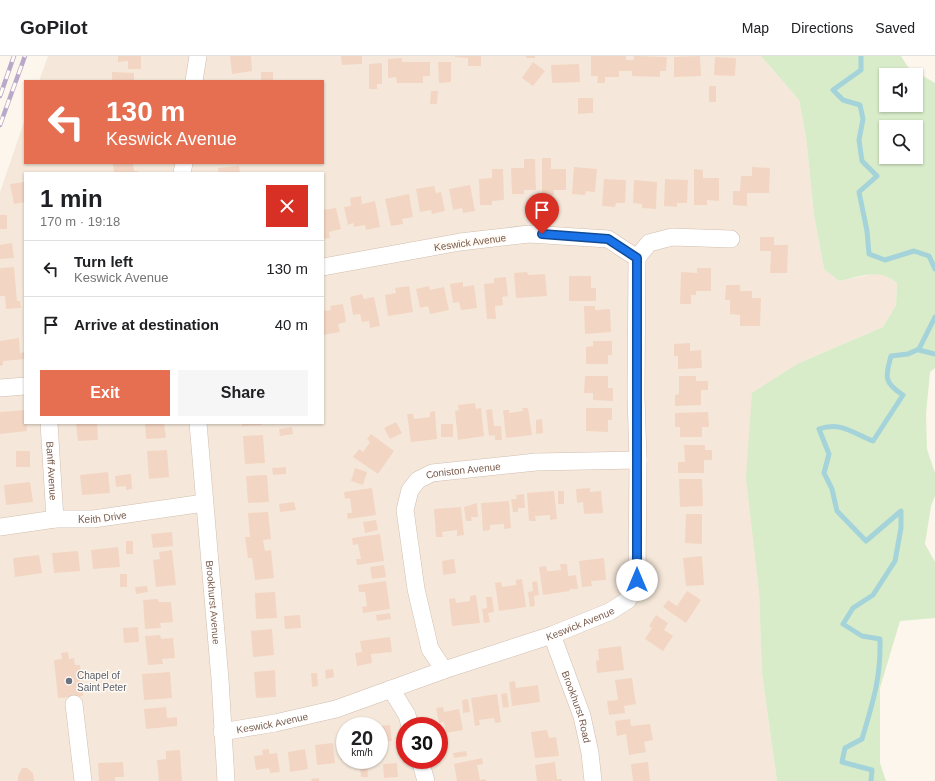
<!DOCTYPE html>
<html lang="en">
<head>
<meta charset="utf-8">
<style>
	:root { --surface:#fff; --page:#f6f6f6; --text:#202124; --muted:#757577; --line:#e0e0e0; --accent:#e76f51 }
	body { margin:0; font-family:Arial,sans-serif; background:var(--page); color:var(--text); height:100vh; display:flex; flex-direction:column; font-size:15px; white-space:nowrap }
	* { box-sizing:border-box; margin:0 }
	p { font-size:13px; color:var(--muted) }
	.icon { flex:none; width:22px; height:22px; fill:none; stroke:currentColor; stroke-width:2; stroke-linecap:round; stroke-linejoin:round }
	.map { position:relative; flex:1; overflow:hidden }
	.side { position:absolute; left:24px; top:116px; width:300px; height:252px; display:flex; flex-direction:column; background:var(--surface); border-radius:0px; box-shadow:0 1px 3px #0004 }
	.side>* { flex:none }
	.top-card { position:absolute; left:24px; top:24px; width:300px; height:84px; border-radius:0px; box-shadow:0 1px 3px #0004; background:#e76f51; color:#fff; overflow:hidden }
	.controls { position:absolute; left:879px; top:12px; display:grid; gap:8px }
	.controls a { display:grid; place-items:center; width:44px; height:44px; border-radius:0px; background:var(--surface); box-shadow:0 1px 3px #0004; font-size:20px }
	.speed { position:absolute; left:336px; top:661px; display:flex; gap:8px; font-size:20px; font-weight:700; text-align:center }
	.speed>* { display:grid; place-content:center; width:52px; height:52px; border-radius:50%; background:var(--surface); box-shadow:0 1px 3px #0004; line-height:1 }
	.speed small { font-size:10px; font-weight:400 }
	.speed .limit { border:6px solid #d22; background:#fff; color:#111 }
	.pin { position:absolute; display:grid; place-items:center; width:34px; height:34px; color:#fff; margin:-41px -17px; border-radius:50% 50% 50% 0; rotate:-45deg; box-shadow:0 0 4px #0007 }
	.pin .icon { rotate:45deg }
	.me { position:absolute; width:44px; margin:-22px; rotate:0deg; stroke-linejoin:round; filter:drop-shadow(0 0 3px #0008) }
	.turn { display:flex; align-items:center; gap:14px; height:84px; padding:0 16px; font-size:18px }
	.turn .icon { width:52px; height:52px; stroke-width:2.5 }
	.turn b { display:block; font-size:28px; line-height:34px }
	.round { display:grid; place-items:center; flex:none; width:42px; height:42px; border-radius:0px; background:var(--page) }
	.head { display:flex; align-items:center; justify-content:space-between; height:68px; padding:0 16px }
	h1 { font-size:24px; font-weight:600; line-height:30px }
	.action { display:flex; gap:8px; margin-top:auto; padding:8px 16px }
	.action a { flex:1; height:46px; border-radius:0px; background:var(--accent); color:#fff; font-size:16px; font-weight:600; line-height:46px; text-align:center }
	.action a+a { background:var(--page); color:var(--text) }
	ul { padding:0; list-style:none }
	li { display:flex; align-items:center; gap:12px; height:56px; padding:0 16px; border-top:1px solid var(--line) }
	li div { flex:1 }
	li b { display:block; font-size:15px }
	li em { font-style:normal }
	header { display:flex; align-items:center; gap:24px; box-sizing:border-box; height:56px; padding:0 20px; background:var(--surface); border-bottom:1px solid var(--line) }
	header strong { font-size:19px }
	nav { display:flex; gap:22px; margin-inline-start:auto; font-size:14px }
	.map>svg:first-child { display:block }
	.residential { fill:#f5e8da; fill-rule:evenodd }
	.green { fill:#d8ecc9; fill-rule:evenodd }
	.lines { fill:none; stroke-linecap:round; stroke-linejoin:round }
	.stream { stroke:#a5d3da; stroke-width:5 }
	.building { fill:#f3d5c3 }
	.minor-casing { stroke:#d1beb0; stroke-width:18 }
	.minor { stroke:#fff; stroke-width:17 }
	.rail-casing { stroke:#b9a8c9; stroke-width:4.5 }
	.rail { stroke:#fffaf3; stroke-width:3; stroke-dasharray:9; stroke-linecap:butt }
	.route-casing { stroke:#114b97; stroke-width:10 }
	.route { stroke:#1a73e8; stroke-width:7 }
	.worship-dot { fill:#6b7280; stroke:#fffaf3; stroke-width:1.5 }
	.labels { text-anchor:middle; stroke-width:3; stroke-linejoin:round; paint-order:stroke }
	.street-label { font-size:10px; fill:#7a5c4d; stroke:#fffaf3 }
	.worship-label { font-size:10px; fill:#5b616d; stroke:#fffaf3; text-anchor:start }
</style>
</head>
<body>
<header>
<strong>GoPilot</strong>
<nav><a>Map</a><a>Directions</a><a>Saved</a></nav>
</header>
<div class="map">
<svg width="935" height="725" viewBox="0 0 935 725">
	<rect width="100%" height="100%" fill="#fdf6ec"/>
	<path class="residential" d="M48,0H761L799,44L806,81L814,159L824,213L839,225L879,217L889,221L897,227L896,249L883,271L799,307L759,535L762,618L777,725H0V136L25,63V107H323V25H39ZM25,117H323V367H25ZM345,670H379V704H345ZM405,670H439V704H405Z"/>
	<path class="green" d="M761,0H901L908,11L935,27V312L930,316L926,358L927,393L935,417V440L931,450L925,488L935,506V562L900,565L880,632V707L886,725H777L762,618L759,535L746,422L752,337L799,307L883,271L896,249L897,227C878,211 861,221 839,225L824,213L814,159L806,81L799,44ZM886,19H916V49H886ZM886,71H916V101H886Z"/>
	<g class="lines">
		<path class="stream" d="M861,0V14L833,34L843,44L860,49L863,63L859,84L862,105L877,120L859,136L867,175L869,198L885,204L914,195L929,200L935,213
			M919,294L935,298
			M871,725L872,714L842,706L845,692L862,683C873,646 881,622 880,583L862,580L843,568L853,552L873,539L895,505L901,472V455L866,485L837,455L832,433L824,417L829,398L819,373C841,365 854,378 873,385L903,339C884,327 885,321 891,300L908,298L919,293L935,261"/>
	</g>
	<path class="building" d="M118,0H141V13H128V5L118,6Z
		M230,0H251L252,15L232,18Z
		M341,0H362V8L342,9Z
		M455,0H481V10H468V2L455,1Z
		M526,0H535V2H526Z
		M591,0H626V4H634V0L667,1L666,15H660V21L632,20V15H619V21H605V27H597L598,20H591Z
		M700,0L701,20L674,21V1Z
		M715,1L736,2L735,20L714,19Z
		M402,2V6H430V20H423V27H397L396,21L388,22V3Z
		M438,6H451V26L439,27Z
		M533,6L545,15L533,30L522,22Z
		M382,7V28H377V33H369V8Z
		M579,8L580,26L552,27L551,9Z
		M112,16L134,17V25H112Z
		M261,16H273V25H261Z
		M709,30H716V46H709Z
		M431,35H438L437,48H430Z
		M578,42H593V57L578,58Z
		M542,102H551V113H566V134H554V139H542Z
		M524,103H535L536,134H524V138H512L511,112H524Z
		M113,107H133L134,115H138V117H114Z
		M239,110L240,117H219L218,112Z
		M574,111L597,113L595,136L586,135L585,139L572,138Z
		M752,111L770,112L769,137H747V150L733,149V135H740L741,120H752Z
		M492,113H503L504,144L492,145V149H480L479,123L492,122Z
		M694,113L703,114V122H719V145L707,144V149H694Z
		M604,123L626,124L625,147H616L615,151L602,150Z
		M665,123L688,124L687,147H677V151L664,150Z
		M634,124L657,126L656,153L642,152V148L633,147Z
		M25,126V146L14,148L10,128Z
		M470,129L475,155L463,157L462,152L453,154L449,133Z
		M434,130L436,137L441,136L445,155L432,158L431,154L420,156L416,133Z
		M409,138L413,161L402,163L403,168L391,170L385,143Z
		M361,140L362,148L375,145L380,171L366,174L365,169L354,171L353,167L348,169L344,151L351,150L350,142Z
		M336,152L341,173L329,176L330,182L323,183V154Z
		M0,159H7V173H0Z
		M760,181H774V189H788L787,217H770L771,195H760Z
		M12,187L14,202L0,203V189Z
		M14,211L17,245H20L21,252L6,253L5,240H0V212Z
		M697,212H711V235H696V239H691V248H680L681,216L697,217Z
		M527,216L528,219L545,218L547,240L516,242L514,217Z
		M569,220H591V232H596V245H569Z
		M506,221L508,240L502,241L503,249L495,250L496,263H487L484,228L494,227V222Z
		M463,226V231L474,229L477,252L461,254L459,246L453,247L450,228Z
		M726,229H740V235H752V242H761L760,270H740V259L730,258V244H725Z
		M409,230L413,256L388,260L385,239L396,237L395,232Z
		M429,230L430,234L444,231L449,254L430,258L428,250L420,252L416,233Z
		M362,238L364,243L374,241L380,270L370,272L369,265L362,266L360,258L353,259L350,241Z
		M343,248L346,266L338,268L340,276L323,279V255L331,254L330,250Z
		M584,250H595V254L610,253L611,276L585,278Z
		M19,282L20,297L25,296V303L3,305V309L0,310V285Z
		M593,285H612V299H608V308H586V291L593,290Z
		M690,287V295L701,294L702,312L678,313V300H674V288Z
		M585,320H608V332H613V345L593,344V337H584Z
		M679,320H696V325H708V334H701V349L675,350V339L679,338Z
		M475,347L476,353L481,352L484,380L458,384L455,355L459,354L458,349Z
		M522,352H528L532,379L506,382L503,354H509V357L523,355Z
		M586,352H612V364H608V376L586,375Z
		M492,353L494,370H501L502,384H495V379L489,380L486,354Z
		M25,354L27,375L0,378V356Z
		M435,355L437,383L411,386L407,358H413L414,363L430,361V356Z
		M708,356L709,371H702V381H680V371H675V357Z
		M542,363L543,377L536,378V364Z
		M396,366L402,377L390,383L384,372Z
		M76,367H97L98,384L78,385Z
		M145,367H164L166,382L146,383Z
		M242,367H262V369L242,370Z
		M441,368H453V381H441Z
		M292,371L293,378L280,380L279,373Z
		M371,378L394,395L378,418L353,401L359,393L363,396L370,386L367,383Z
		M263,379L265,407L245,408L243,380Z
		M684,389H705V394H712V404H704V417H678V406H685Z
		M167,394L169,421L149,423L147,395Z
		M16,395H30V411H16Z
		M286,411V418L273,419L272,412Z
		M355,412L367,416L363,429L351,425Z
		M108,416L110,437L82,439L80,419Z
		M131,418L132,433L126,434V430L116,431L115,420Z
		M267,419L269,446L248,447L246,420Z
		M679,423H702L703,450L680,451Z
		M30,426L33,446L6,449L4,429Z
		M372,432L376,459L348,463L347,457H352L350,442L345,443L344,436Z
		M590,432V436L601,435L603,457L584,458L583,446L577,447L576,433Z
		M554,435L557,463L550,464V459L535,460L536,465H529L527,437Z
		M558,435H564V448H558Z
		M524,438L525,452H518V456H513L511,443H517L516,439Z
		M509,445L511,472L504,473V468L490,469V474L483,475L481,447Z
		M294,446L296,454L280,456L279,448Z
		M477,447L478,461H471L472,465H466L464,451Z
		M461,451L464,479L457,480V474L442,476L443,481H436L434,453Z
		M268,456L271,483L263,484L265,495L271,494L274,522L255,524L252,502H248L245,481H250L248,457Z
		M686,458H702V488L685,487Z
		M376,464L378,474L365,477L363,466Z
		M172,476L173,490L153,492L151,478Z
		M380,478L384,505L357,509L356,503H361L358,488L353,489L352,482Z
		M126,485H133V498H126Z
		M118,491L120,511L93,513L91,494Z
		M172,494L176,529L156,531L153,504L160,503L159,496Z
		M78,495L80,515L54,517L52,497Z
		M39,499L42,517L15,521L13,502Z
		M702,500L704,529L686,530L683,502Z
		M604,502L606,524L591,525L592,530L582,531L579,505Z
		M454,503L456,517L443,519L442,505Z
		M560,508H567L568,520L576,519L578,533H570V535L543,539L539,511L546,510L547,515H552L561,514Z
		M384,509L386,521L372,523L370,511Z
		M120,518H127V531H120Z
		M522,523L526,551L499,555L495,527L501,526L502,531L516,529V524Z
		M386,525L390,553L363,557L362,551L367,550L365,536H359L358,529Z
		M537,525L539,539L534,540L535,550L530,551L528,536L533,535L532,526Z
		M147,530L148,536L136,538L135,531Z
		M687,535L701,544L686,567L663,551L668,544L677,550Z
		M275,536L277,562L256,563L255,537Z
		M476,539L480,567L452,570L449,543L455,542L456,547L462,546L470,545V540Z
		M486,541H492L494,556L488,557L490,566L484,567L482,553L487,552Z
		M158,543L159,546H171L173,566L160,567L161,572L145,573L143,544Z
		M390,557L391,563L377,565L376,559Z
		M300,559L301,572L285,573L284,560Z
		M656,559L668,567L664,574L673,580L663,595L645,583L652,572L649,570Z
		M138,571L139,586L124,587L123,572Z
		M272,573L274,599L253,601L251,575Z
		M160,579L161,583L173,582L175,602L162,603L163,608L148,609L145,580Z
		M390,581L392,596L371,598L372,607L357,610L355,597L362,596L360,585Z
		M621,590L624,614L597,617L596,605L599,604L598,593Z
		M68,596L69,603L74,602L75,609H80L83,640L58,642L54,604L62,603L61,597Z
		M333,613L334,621L326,623L325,614Z
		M275,614L276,641L256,642L254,616Z
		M170,616L172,642L144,644L142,618Z
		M311,617H317L318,630L312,631Z
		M632,622L636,648L624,650L625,657L609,659L607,645L618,644L615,624Z
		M515,625L516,632L538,629L540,646L512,650L509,626Z
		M507,637L509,651L503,652L501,638Z
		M497,638L501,666L495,667L494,662L479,664L480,669L475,670L471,642Z
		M468,643L470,656L463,657L462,644Z
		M166,651L167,662L177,661V670L146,673L144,653Z
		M443,651L444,656L459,653L463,674L446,677L444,666L439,667L436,652Z
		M630,663L631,670L650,668L653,684L644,686L646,696L629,699L626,678L617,680L615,665Z
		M390,669L392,685H379V670Z
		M547,674L549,682L556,681L559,700L535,702L531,676Z
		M338,683H345V703L341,704Z
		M333,687L335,707L317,709L315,689Z
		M269,693V698L277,697L280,716L270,717L269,712L256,714L254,700L263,699L262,694Z
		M305,693L308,713L290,716L288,696Z
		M180,694L182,725H159L157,704L166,703V695Z
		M466,695L467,700L454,702L453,697Z
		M482,702L483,708L477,709L480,724L485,723L486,725H457L454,708Z
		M123,706L124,721H115V725H99L98,707Z
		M555,706L557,723H562V725H537L535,709Z
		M648,706L650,725H633L631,708Z
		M397,707L398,721L384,722L383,708Z
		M360,708H367L368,721H361Z
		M22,712H27L33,717L34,725H18V720Z
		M319,722V725H312L311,723Z"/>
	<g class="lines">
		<defs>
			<g id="minor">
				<path d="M194,25L198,0"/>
				<path d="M182,117L184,107"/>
				<path d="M637,202L649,187L672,181L731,183"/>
				<path d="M0,332L25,330"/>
				<path id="s1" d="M49,367L55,463"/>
				<path id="s2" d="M198,367L220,623L226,725"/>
				<path id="s3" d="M0,471L55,463H93L204,447"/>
				<path id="s4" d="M552,579L582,660L590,697L593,725"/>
				<path id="s5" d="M444,614L430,593L416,533L405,454L410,434L418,424L432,417L536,406L638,404"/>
				<path d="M391,633L407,659L410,670"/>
				<path d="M74,648L83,725"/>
				<path id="s6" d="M222,676L275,667L336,653L444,614L552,579L609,556L628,544L637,524L638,404L636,340L637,202L608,183L529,178L460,186L323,211"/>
				<path d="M420,704L426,725"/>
			</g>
		</defs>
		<use href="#minor" class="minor-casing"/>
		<use href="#minor" class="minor"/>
		<defs>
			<path id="rail" d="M0,40L14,0
				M0,69L25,0"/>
		</defs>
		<use href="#rail" class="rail-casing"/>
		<use href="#rail" class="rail"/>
	</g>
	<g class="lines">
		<defs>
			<path id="route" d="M542,178L608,183L637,202C636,309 636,416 637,524"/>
		</defs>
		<use href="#route" class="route-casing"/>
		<use href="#route" class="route"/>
	</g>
	<circle class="worship-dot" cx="69" cy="625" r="4"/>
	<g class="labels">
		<g class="street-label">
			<text transform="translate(470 186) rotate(-8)" y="4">Keswick Avenue</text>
			<text dy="4" stroke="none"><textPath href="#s1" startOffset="48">Banff Avenue</textPath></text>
			<text dy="4" stroke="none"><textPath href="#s5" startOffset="247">Coniston Avenue</textPath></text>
			<text dy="4" stroke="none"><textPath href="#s3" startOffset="103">Keith Drive</textPath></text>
			<text dy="4" stroke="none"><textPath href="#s2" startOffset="180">Brookhurst Avenue</textPath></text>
			<text dy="4" stroke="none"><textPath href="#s6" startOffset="375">Keswick Avenue</textPath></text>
			<text dy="4" stroke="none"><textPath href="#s4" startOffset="76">Brookhurst Road</textPath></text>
			<text dy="4" stroke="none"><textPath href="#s6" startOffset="51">Keswick Avenue</textPath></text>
		</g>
		<g class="worship-label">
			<text x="77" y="623">Chapel of<tspan x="77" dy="12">Saint Peter</tspan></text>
		</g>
	</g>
</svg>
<div class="controls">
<a><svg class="icon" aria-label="sound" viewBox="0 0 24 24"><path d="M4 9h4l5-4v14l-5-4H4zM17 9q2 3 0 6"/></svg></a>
<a><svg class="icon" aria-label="search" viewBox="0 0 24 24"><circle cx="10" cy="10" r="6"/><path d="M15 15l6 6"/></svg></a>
</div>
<div class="speed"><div>20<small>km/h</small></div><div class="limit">30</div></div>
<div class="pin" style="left:542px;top:178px;background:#d93025"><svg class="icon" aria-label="arrive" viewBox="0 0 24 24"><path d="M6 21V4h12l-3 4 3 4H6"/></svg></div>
<svg class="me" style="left:637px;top:524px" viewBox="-20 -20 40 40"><circle r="19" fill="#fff"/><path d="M0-13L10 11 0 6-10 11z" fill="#1a73e8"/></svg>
<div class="top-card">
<div class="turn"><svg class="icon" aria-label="left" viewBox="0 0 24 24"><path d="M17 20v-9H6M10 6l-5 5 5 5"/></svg><div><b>130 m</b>Keswick Avenue</div></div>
</div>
<section class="side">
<div class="head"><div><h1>1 min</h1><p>170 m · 19:18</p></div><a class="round" style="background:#d93025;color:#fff"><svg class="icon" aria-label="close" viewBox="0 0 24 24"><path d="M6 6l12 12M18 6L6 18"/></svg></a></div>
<ul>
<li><svg class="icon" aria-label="left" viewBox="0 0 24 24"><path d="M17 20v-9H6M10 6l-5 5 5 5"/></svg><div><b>Turn left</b><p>Keswick Avenue</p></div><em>130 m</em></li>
<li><svg class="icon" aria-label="arrive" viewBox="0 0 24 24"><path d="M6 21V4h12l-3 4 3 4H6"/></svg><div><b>Arrive at destination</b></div><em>40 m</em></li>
</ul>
<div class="action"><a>Exit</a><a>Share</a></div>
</section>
</div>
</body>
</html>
